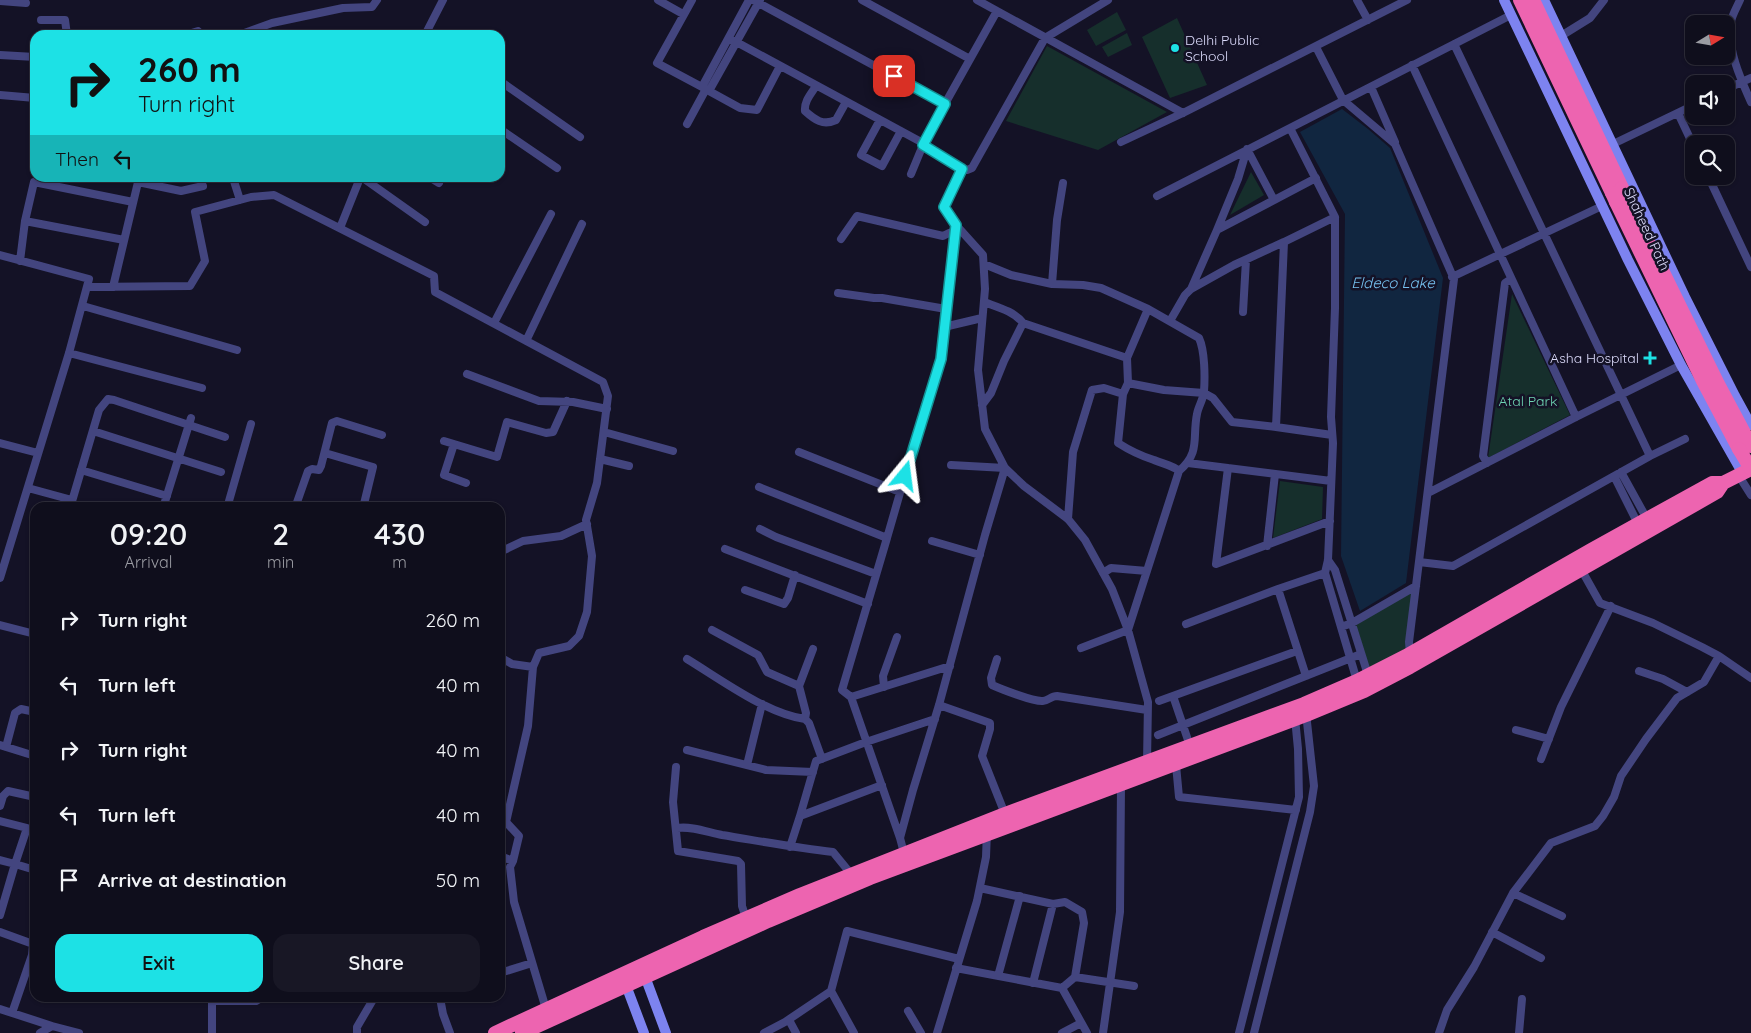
<!DOCTYPE html>
<html lang="en">
<head>
<meta charset="utf-8">
<style>
	:root { --surface:#0f0e1c; --page:#181725; --text:#f1f3f6; --muted:#9b9ca3; --line:#2f2e3b; --accent:#1de1e5 }
	body { margin:0; font-family:Quicksand,sans-serif; background:var(--page); color:var(--text); height:100vh; display:flex; flex-direction:column; font-size:19px; white-space:nowrap }
	* { box-sizing:border-box; margin:0 }
	p { font-size:16px; color:var(--muted) }
	.icon { flex:none; width:28px; height:28px; fill:none; stroke:currentColor; stroke-width:2; stroke-linecap:round; stroke-linejoin:round }
	.map { position:relative; flex:1; overflow:hidden }
	.side { position:absolute; left:30px; top:502px; width:475px; height:500px; display:flex; flex-direction:column; background:var(--surface); border-radius:15px; box-shadow:0 1px 4px #0004,0 0 0 1px var(--line) }
	.side>* { flex:none }
	.hud { position:absolute; left:30px; top:30px; width:475px; height:152px; border-radius:15px; box-shadow:0 1px 4px #0004,0 0 0 1px var(--line); background:#1de1e5; color:#111; overflow:hidden }
	.needle { width:32px; rotate:79deg }
	.controls { position:absolute; left:1685px; top:15px; display:grid; gap:10px }
	.controls a { display:grid; place-items:center; width:50px; height:50px; border-radius:10px; background:var(--surface); box-shadow:0 1px 4px #0004,0 0 0 1px var(--line); font-size:25px }
	.pin { position:absolute; display:grid; place-items:center; width:42px; height:42px; color:#fff; margin:-21px; border-radius:10px; box-shadow:0 2px 8px #0006 }
	.me { position:absolute; width:55px; margin:-28px; rotate:16deg; stroke-linejoin:round; filter:drop-shadow(0 0 4px #0008) }
	.turn { display:flex; align-items:center; gap:18px; height:105px; padding:0 25px; font-size:22px }
	.turn .icon { width:65px; height:65px; stroke-width:2.5 }
	.turn b { display:block; font-size:35px; line-height:42px }
	.then { display:flex; align-items:center; height:48px; padding:0 25px; background:#0003; gap:10px; font-size:19px }
	.eta { display:flex; justify-content:space-evenly; align-items:center; height:85px; text-align:center }
	.eta b { font-size:30px; font-weight:600; line-height:35px }
	.primary-button { display:flex; gap:10px; margin-top:auto; padding:10px 25px }
	.primary-button a { flex:1; height:58px; border-radius:15px; background:var(--accent); color:#111; font-size:20px; font-weight:600; line-height:58px; text-align:center }
	.primary-button a+a { background:var(--page); color:var(--text) }
	ul { padding:0; list-style:none }
	li { display:flex; align-items:center; gap:15px; height:65px; padding:0 25px }
	li div { flex:1 }
	li b { display:block; font-size:19px }
	li em { font-style:normal }
	.map>svg:first-child { display:block }
	.green { fill:#162f2c }
	.water { fill:#112640 }
	.lines { fill:none; stroke-linecap:round; stroke-linejoin:round }
	.street { stroke:#43457f; stroke-width:8 }
	.secondary { stroke:#7d83f0; stroke-width:10 }
	.highway { stroke:#ed64b0; stroke-width:14 }
	.highway-bridge { stroke:#ed64b0; stroke-width:14 }
	.route-casing { stroke:#139295; stroke-width:12 }
	.route { stroke:#1de1e5; stroke-width:9 }
	.poi-dot { fill:#1de1e5; stroke:#141226; stroke-width:2 }
	.labels { text-anchor:middle; stroke-width:5; stroke-linejoin:round; paint-order:stroke }
	.poi-label { font-size:14px; fill:#dcdbfb; stroke:#141226; text-anchor:start }
	.street-label { font-size:14px; fill:#dcdbfb; stroke:#141226 }
	.park-label { font-size:14px; fill:#6ed3b2; stroke:#141226 }
	.water-label { font-size:15px; font-style:italic; fill:#75c0ef; stroke:#141226 }
</style>
</head>
<body>
<div class="map">
<svg width="1751" height="1033" viewBox="0 0 1751 1033">
	<rect width="100%" height="100%" fill="#141226"/>
	<path class="green" d="M1117,12L1126,30L1096,46L1087,30Z
		M1177,18L1207,85L1170,98L1142,37Z
		M1127,33L1132,45L1108,57L1102,47Z
		M1047,46L1167,112L1098,150L1006,121Z
		M1251,172L1264,195L1230,215Z
		M1512,294L1570,415L1488,458Z
		M1280,481L1323,487L1322,519L1273,538Z
		M1412,591L1407,652L1370,671L1356,625Z"/>
	<path class="water" d="M1342,109L1368,129L1390,148L1443,278L1406,583L1360,611L1341,556L1345,214L1300,132Z"/>
	<g class="lines">
		<path class="street" d="M658,0L683,14
			M692,0L657,63L702,87L749,0
			M753,0L945,104
			M862,0L970,59
			M977,0L1183,113
			M1357,0L1368,20
			M1740,0C1737,7 1732,15 1731,22C1726,47 1741,80 1751,102
			M0,1L26,3
			M41,20H65L67,35
			M185,35L198,31L202,35
			M239,35L272,23L343,8L372,7L377,0
			M425,35L443,0
			M1561,36L1590,18L1604,0
			M729,38L923,143L997,11
			M1454,44L1650,456
			M1316,47L1343,100L1395,144L1454,279L1409,642L1410,654
			M0,55L35,57
			M1412,65L1576,417
			M500,81L580,137
			M816,86C811,94 804,101 805,111C815,120 823,126 836,120L846,102
			M702,87L709,91L760,0
			M1371,87L1395,142
			M1726,89L1751,78
			M709,91L740,108L757,110L780,66
			M0,95L35,98
			M1678,113L1694,147
			M880,120L861,155L882,166L901,131
			M687,124L706,89
			M1290,128L1335,217V308L1331,417L1333,443L1328,560L1325,573L1357,681
			M500,129L557,168
			M1121,142L1183,113L1407,0
			M923,143V145L961,168L967,170L972,168L1045,38L1108,0
			M1613,144L1694,105
			M962,169L944,207L956,225L983,255L985,289L978,370L985,429L1005,468L1024,486L1068,519L1085,540L1112,589L1128,630L1148,702L1147,762
			M911,174L923,145
			M1708,176L1751,267
			M233,178L240,200
			M363,178L425,222
			M431,178L439,183
			M138,182L181,191L203,186
			M1157,196L1511,15
			M25,221L124,240
			M340,228L360,178
			M1217,230L1238,179L1247,149L1274,200
			M841,239L857,216L943,236L953,231L955,226
			M0,255L89,279L69,353L0,578
			M20,261L25,221L34,182L133,202
			M984,264L1011,275L1052,284L1083,285L1101,288L1148,309L1199,338C1205,351 1205,377 1204,392C1203,400 1198,407 1197,414C1192,438 1201,452 1179,471
			M1452,277L1602,206
			M1052,284L1057,220L1063,183
			M88,287L190,286L205,261L195,212L251,197L274,195L434,276L435,292L603,382L608,396L597,483L586,520L592,556L587,612L579,636L569,646L539,653L533,667L528,726L506,822L519,836L513,861L510,867L514,902L546,1009
			M113,287L139,178
			M1191,289L1217,230L1316,178
			M838,293L874,298H882L946,309
			M984,302C997,307 1014,311 1023,323L1127,358
			M83,306L237,350
			M1243,312L1246,260
			M1170,321L1185,295L1191,289L1234,265L1284,242
			M494,323L551,214
			M944,327L982,318
			M526,341L582,224
			M69,353L202,388
			M467,374L539,401L573,402L607,409
			M1128,383L1164,390L1204,393L1213,398L1232,422L1276,427L1284,242L1335,217
			M982,405L991,393L1004,361L1023,323
			M1276,427L1332,435
			M93,431L221,472
			M604,432L673,451
			M444,441L497,457L507,422L546,433L553,432L567,401
			M0,443L38,453
			M454,444L444,475L466,483
			M799,452L900,492
			M325,453L373,467L363,508
			M600,459L629,466
			M1188,463L1331,481
			M1487,463L1483,456L1505,283L1511,279
			M951,465L1005,468
			M1228,468L1216,564L1330,521
			M81,470L167,496
			M1621,472L1647,519
			M1614,476L1638,524
			M1739,476L1751,495
			M759,487L887,538L842,690L851,697
			M28,488L72,500
			M1428,493L1576,417L1681,365
			M70,508L99,410L108,399L114,400L225,437
			M163,508L191,418
			M227,508L251,424
			M295,508L308,471L312,469L319,470L321,466L332,423L337,421L382,435
			M1068,519L1073,452L1092,390L1104,388L1123,394
			M760,529L776,537L876,574
			M887,538L923,413L941,359L956,225
			M932,541L980,555
			M1267,546L1275,474
			M725,549L868,604
			M500,552L523,541L561,536L587,524
			M1328,560L1335,570L1368,675
			M1419,562L1453,566L1650,456L1685,439
			M1581,569L1600,603L1653,623L1702,647L1719,656L1751,678
			M1103,573L1111,568L1147,571
			M1278,589L1306,676
			M745,590L784,604L788,598L795,575
			M1186,624L1278,589L1325,573
			M0,625L35,634
			M1341,627L1352,623L1416,586
			M712,630L758,655L767,672L799,686
			M1081,648L1128,630L1179,471C1172,465 1163,464 1154,460C1141,456 1129,450 1118,443L1123,394L1128,383L1127,358L1148,309
			M813,649L799,686L806,713L805,719L809,723L822,759
			M500,657L512,664L533,667
			M687,659C720,679 767,714 805,719
			M997,659L991,678L992,685C1001,689 1034,702 1043,701C1048,701 1051,696 1057,696L1147,710
			M1639,671L1663,679L1687,692
			M884,687L883,676L897,637
			M1173,696L1190,746
			M1159,701L1297,651
			M939,705L990,723V729L982,756L1005,814
			M1516,730L1549,739
			M1158,735L1361,654
			M0,745L35,756
			M6,747L15,713L21,709L35,712
			M687,750L766,770L813,772
			M1541,759L1561,707L1611,606
			M747,765L762,704
			M1176,765L1179,797L1296,810
			M676,767L673,802L678,851L738,861L741,864L742,906L746,918
			M882,785L800,816L816,761L866,742L935,719
			M0,806L3,796L8,791L35,797
			M0,821L35,830
			M677,828C692,826 707,832 722,835C759,841 796,848 833,852L851,874
			M900,838L851,697L950,666
			M790,847L800,816
			M904,853L900,838L913,790L939,705L985,535L1005,468
			M500,856L513,861
			M0,860L15,864L27,828
			M980,888L1053,904L1065,902L1082,912L1084,923L1075,977
			M1513,893L1562,916
			M0,915L15,864L35,870
			M0,932L33,944L32,955L12,1013
			M1492,932L1541,958
			M956,968L1062,988L1087,1033
			M500,973L532,963
			M998,976L1020,896
			M1033,983L1053,904
			M1062,988L1075,977L1134,986
			M440,998L443,1014L450,1033
			M0,1009L52,1026L40,1033
			M908,1011L921,1033
			M789,1020L796,1033
			M52,1026L79,1033
			M212,1033V1001H256L261,998
			M357,1033V1027L374,998
			M764,1033L785,1022L831,991
			M854,1033L831,991L847,931L959,959
			M937,1033L977,901L986,857L987,831
			M1062,1033L1081,1023
			M1103,1033L1120,912L1121,785
			M1239,1033L1299,797L1298,749L1295,718
			M1254,1033L1310,812L1314,786L1306,713
			M1439,1033L1447,1010L1474,967L1513,893L1551,843L1595,826L1603,816L1614,797L1621,776L1646,739L1677,698L1704,682L1719,656
			M1519,1033L1522,999"/>
		<path class="secondary" d="M1504,0L1628,260L1681,365L1743,474
			M1544,0L1685,297L1735,396L1751,425
			M643,971L666,1033
			M624,980L644,1033"/>
		<path class="highway" d="M1520,0L1612,193
			M1533,0L1622,188
			M1626,197L1718,384L1751,446
			M1616,202L1703,381L1739,449
			M495,1033L703,937L800,895L1005,814L1304,704L1357,681L1406,656L1591,550L1712,483H1723L1751,469
			M522,1033L768,921L870,878L1306,715L1364,691L1410,667L1717,492L1723,483"/>
		<path class="highway-bridge" d="M1622,188L1626,197
			M1612,193L1616,202
			M1739,449L1751,469"/>
	</g>
	<g class="lines">
		<defs>
			<path id="route" d="M894,76L945,104L923,145L962,169L944,207L956,225L941,359L905,476"/>
		</defs>
		<use href="#route" class="route-casing"/>
		<use href="#route" class="route"/>
	</g>
	<g class="poi-dot">
		<circle cx="1175" cy="48" r="5"/>
		<path d="M1647.5 350.5h5v5h5v5h-5v5h-5v-5h-5v-5h5z"/>
	</g>
	<g class="labels">
		<g class="poi-label">
			<text x="1185" y="45">Delhi Public<tspan x="1185" dy="16">School</tspan></text>
			<text x="1639" y="363" text-anchor="end">Asha Hospital</text>
		</g>
		<g class="street-label">
			<text transform="translate(1647 229) rotate(65)" y="5">Shaheed Path</text>
		</g>
		<g class="park-label">
			<text x="1528" y="406">Atal Park</text>
		</g>
		<g class="water-label">
			<text x="1393" y="288">Eldeco Lake</text>
		</g>
	</g>
</svg>
<div class="controls">
<a><svg class="needle" viewBox="-14 -14 28 28"><path d="M0-13l5 13h-10z" fill="#e53935"/><path d="M0 13l5-13h-10z" fill="#9b9ca3"/></svg></a>
<a><svg class="icon" aria-label="sound" viewBox="0 0 24 24"><path d="M4 9h4l5-4v14l-5-4H4zM17 9q2 3 0 6"/></svg></a>
<a><svg class="icon" aria-label="search" viewBox="0 0 24 24"><circle cx="10" cy="10" r="6"/><path d="M15 15l6 6"/></svg></a>
</div>
<div class="pin" style="left:894px;top:76px;background:#d93025"><svg class="icon" aria-label="arrive" viewBox="0 0 24 24"><path d="M6 21V4h12l-3 4 3 4H6"/></svg></div>
<svg class="me" style="left:905px;top:476px" viewBox="-20 -20 40 40"><path d="M0-17L14 15 0 8-14 15z" fill="#1de1e5" stroke="#fff" stroke-width="4"/></svg>
<div class="hud">
<div class="turn"><svg class="icon" aria-label="right" viewBox="0 0 24 24"><path d="M7 20v-9h11M14 6l5 5-5 5"/></svg><div><b>260 m</b>Turn right</div></div>
<div class="then">Then<svg class="icon" aria-label="left" viewBox="0 0 24 24"><path d="M17 20v-9H6M10 6l-5 5 5 5"/></svg></div>
</div>
<section class="side">
<div class="eta">
<div><b>09:20</b><p>Arrival</p></div>
<div><b>2</b><p>min</p></div>
<div><b>430</b><p>m</p></div>
</div>
<ul>
<li><svg class="icon" aria-label="right" viewBox="0 0 24 24"><path d="M7 20v-9h11M14 6l5 5-5 5"/></svg><div><b>Turn right</b></div><em>260 m</em></li>
<li><svg class="icon" aria-label="left" viewBox="0 0 24 24"><path d="M17 20v-9H6M10 6l-5 5 5 5"/></svg><div><b>Turn left</b></div><em>40 m</em></li>
<li><svg class="icon" aria-label="right" viewBox="0 0 24 24"><path d="M7 20v-9h11M14 6l5 5-5 5"/></svg><div><b>Turn right</b></div><em>40 m</em></li>
<li><svg class="icon" aria-label="left" viewBox="0 0 24 24"><path d="M17 20v-9H6M10 6l-5 5 5 5"/></svg><div><b>Turn left</b></div><em>40 m</em></li>
<li><svg class="icon" aria-label="arrive" viewBox="0 0 24 24"><path d="M6 21V4h12l-3 4 3 4H6"/></svg><div><b>Arrive at destination</b></div><em>50 m</em></li>
</ul>
<div class="primary-button"><a>Exit</a><a>Share</a></div>
</section>
</div>
</body>
</html>
